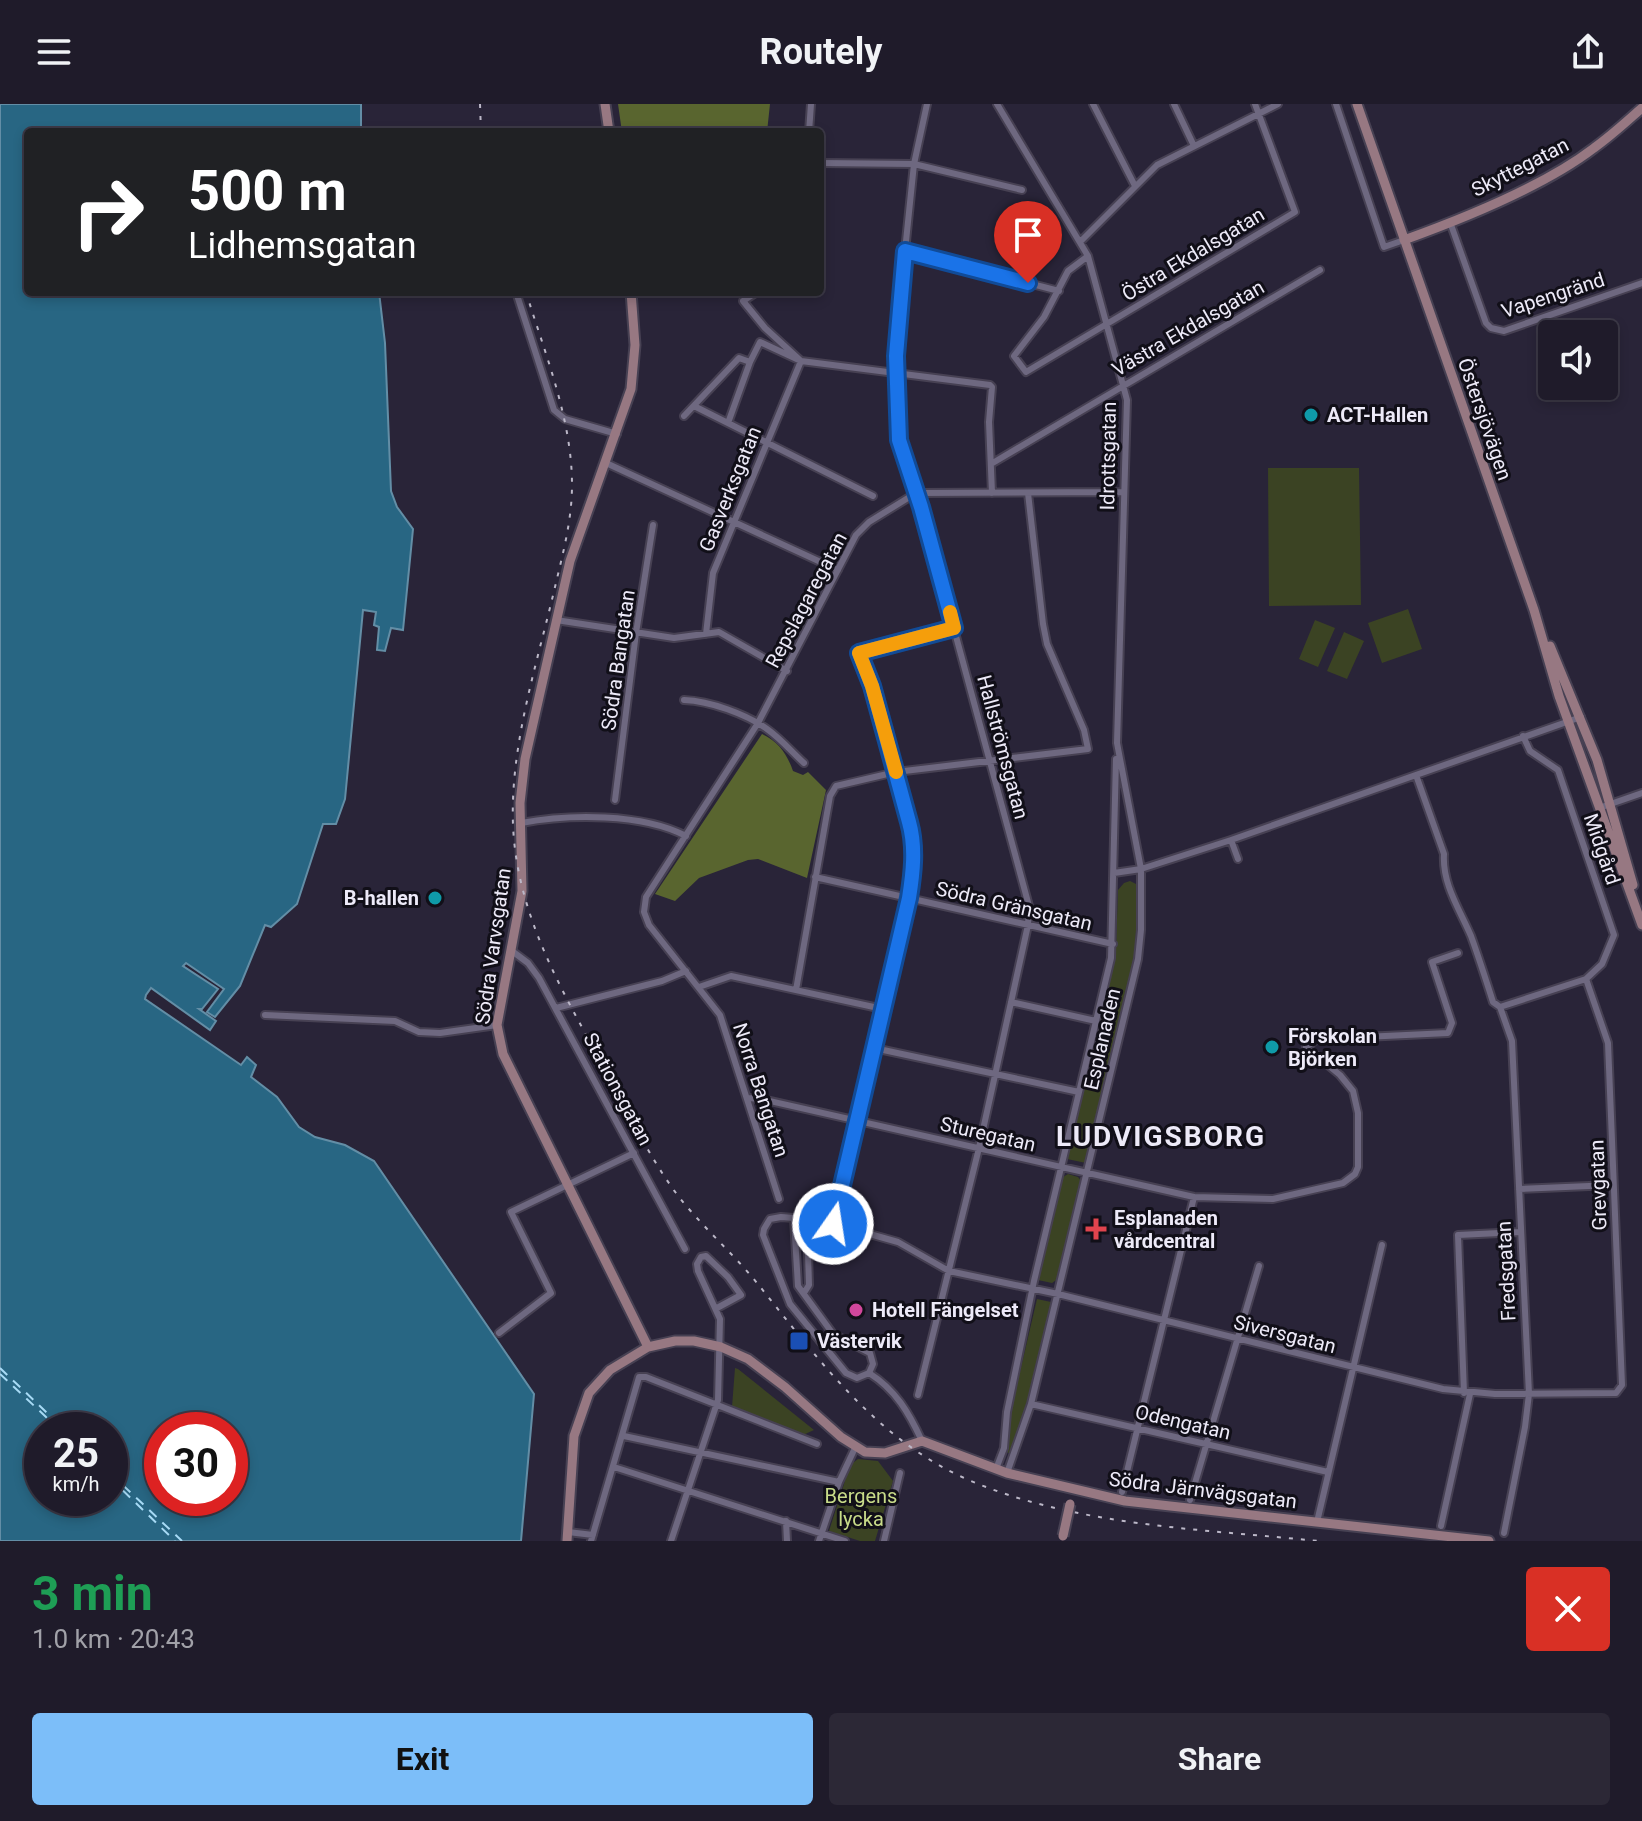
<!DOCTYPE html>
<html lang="en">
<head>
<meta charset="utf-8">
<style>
	:root { --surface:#1f1b2a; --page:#2c2836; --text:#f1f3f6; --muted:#a1a1a8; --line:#3c3947; --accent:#7cbef9 }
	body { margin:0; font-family:Roboto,sans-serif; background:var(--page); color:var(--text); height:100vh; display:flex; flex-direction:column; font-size:30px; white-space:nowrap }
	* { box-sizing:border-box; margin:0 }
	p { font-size:26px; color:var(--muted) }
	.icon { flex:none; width:44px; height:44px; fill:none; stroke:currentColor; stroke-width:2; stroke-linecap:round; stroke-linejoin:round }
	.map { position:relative; height:1437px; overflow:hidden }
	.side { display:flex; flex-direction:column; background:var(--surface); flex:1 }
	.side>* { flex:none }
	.guide { position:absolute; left:24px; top:24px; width:800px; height:168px; border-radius:8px; box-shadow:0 4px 12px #0003,0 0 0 2px var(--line); background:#202124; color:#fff; overflow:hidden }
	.buttons { position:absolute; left:1538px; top:216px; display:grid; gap:16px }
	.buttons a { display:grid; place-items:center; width:80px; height:80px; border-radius:8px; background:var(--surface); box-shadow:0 4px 12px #0003,0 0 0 2px var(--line); font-size:40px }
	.speed { position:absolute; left:24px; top:1308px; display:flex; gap:16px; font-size:40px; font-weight:700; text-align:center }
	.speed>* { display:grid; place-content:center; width:104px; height:104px; border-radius:50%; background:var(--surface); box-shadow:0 4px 12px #0003,0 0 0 2px var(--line); line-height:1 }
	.speed small { font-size:20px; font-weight:400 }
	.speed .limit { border:12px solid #d22; background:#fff; color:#111 }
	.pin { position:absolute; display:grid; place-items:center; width:68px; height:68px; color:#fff; margin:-82px -34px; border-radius:50% 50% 50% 0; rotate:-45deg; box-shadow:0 0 8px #0007 }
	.pin .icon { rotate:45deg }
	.me { position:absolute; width:88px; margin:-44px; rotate:13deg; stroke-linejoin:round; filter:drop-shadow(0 0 6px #0008) }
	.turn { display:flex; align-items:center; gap:28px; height:168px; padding:0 32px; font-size:36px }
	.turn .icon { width:104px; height:104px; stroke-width:2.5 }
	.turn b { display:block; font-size:56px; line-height:68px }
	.round { display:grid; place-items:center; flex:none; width:84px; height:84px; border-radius:8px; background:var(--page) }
	.summary { display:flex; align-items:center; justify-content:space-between; height:136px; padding:0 32px }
	h1 { font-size:48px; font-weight:700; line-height:60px; color:#1e9e55 }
	.action { display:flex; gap:16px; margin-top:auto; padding:16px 32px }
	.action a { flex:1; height:92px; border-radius:8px; background:var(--accent); color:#111; font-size:32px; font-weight:700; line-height:92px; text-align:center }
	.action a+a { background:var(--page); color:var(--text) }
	header { display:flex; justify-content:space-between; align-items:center; height:104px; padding:0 32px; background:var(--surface); font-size:36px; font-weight:700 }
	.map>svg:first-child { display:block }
	.green { fill:#3b4323 }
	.forest { fill:#59652f }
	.water { fill:#286683; stroke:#638ea6; stroke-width:2; fill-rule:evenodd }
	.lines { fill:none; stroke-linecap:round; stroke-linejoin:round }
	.ferry { stroke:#a7daf5; stroke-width:2; stroke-dasharray:10 8; stroke-linecap:butt }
	.street-casing { stroke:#474153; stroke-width:10 }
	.secondary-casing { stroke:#474153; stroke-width:13 }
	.street { stroke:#6e6880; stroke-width:6 }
	.secondary { stroke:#977882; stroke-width:9 }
	.rail { stroke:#bcb8c8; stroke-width:2; stroke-dasharray:4 8; stroke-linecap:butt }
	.secondary-bridge-casing { stroke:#474153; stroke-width:13; stroke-linecap:butt }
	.secondary-bridge { stroke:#977882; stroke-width:9 }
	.route-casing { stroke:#114b97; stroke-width:20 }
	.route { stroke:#1a73e8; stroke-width:14 }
	.slow { stroke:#f59e0b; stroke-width:14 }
	.culture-dot { fill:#0f9aa8; stroke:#110f18; stroke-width:3 }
	.health-dot { fill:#e0444e; stroke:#110f18; stroke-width:3 }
	.hotel-dot { fill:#d1479c; stroke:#110f18; stroke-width:3 }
	.transit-dot { fill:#1a4fb4; stroke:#110f18; stroke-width:3 }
	.labels { text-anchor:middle; stroke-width:6; stroke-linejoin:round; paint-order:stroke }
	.street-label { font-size:20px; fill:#edeaf8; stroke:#110f18 }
	.poi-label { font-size:20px; font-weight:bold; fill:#edeaf8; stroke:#110f18; text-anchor:start }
	.park-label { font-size:20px; fill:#c8db89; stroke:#110f18 }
	.district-label { font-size:28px; font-weight:bold; letter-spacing:2px; fill:#edeaf8; stroke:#110f18 }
</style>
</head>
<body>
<header><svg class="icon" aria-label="menu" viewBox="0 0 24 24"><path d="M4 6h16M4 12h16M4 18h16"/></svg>Routely<svg class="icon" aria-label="share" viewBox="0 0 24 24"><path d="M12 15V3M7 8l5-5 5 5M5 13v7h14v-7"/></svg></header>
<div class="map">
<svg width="1642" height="1437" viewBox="0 0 1642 1437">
	<rect width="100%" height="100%" fill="#292438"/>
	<path class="green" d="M1268,364H1359L1361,501L1269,502Z
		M1408,505L1422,545L1382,559L1368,519Z
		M1315,516L1335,524L1318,563L1299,555Z
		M1344,528L1364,537L1347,575L1327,567Z
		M1130,777L1138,781L1135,851L1086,1059L1067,1055L1116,844L1118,786L1124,779Z
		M1068,1070L1078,1073L1082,1078L1059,1174L1052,1179L1038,1176L1063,1073Z
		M1037,1195L1051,1198L1024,1310L1009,1349L1006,1348L1011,1306Z
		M735,1264L738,1265L814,1326L803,1331L732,1303Z
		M858,1355L878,1357L893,1377L875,1437H860L829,1427L850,1361Z"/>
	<path class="forest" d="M618,0H770L767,28H622Z
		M762,630C779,638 787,650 793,667L803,671L808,668L826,686L807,774L758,755L748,756L699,774L675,797L655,790Z"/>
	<path class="water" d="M0,0H361V28H28V188H379L385,239L391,387L397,403L413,425L403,526L391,524L385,547L377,546L379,523L374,521L376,508L363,506L345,695L336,720H323L297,800L271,823L265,821L240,882L215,913L207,908L224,885L186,859L183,862L218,885L202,905H199L216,917L210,926L151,884L146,891L145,895L241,961L247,953L256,961L251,973L277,993L299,1023L315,1033L345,1041L374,1057L534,1290L521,1437H0ZM42,1326H110V1394H42ZM162,1326H230V1394H162Z"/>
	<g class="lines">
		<path class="ferry" d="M0,1264L65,1326
			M0,1270L60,1326
			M110,1369L182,1437
			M110,1374L175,1437"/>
		<defs>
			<path id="street" d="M997,0L1088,152L1127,296L1117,639L1141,765V826L1138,855L1031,1300L1007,1369
				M1093,0L1135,82
				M1174,0L1194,42
				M1336,0L1384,143L1404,136
				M809,28L811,0
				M820,59L914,60L1022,86
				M1450,118L1486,219L1491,224L1504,227L1642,179
				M1081,137L1157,61L1278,0
				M905,147L1059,187
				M1088,152L1068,167L1044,213L1014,252L1026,268L1295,108L1255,0
				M516,188L554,306L565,315L617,330
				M757,188L743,197L765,224L801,257L990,281L992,283L989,318L992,389
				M694,302L873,392
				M684,312L739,254L750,258L760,238L801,257L713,469L706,530
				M728,319L750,258
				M606,359L838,466
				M991,360L1320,166
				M556,516L674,534L719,528L787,567
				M684,596C710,597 746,610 767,625C780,634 792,648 804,659
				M1416,671L1444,750C1442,780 1460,806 1471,832C1479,854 1486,876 1493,898L1500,903
				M615,696L636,529L653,421
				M1599,704L1642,689
				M521,719C569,710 642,709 686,732
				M1231,736L1238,755
				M1114,769L1141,765L1231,736L1581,613
				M815,773L1113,840
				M512,847L528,859L539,874L685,1145
				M699,883L731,872L883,905
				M796,886L830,692L836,682L896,668L1088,645L1084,626L1047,540L1043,520L1028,389
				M1011,898L1096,917
				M556,904L662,877L686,867
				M265,911L395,917L419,928L440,929L497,921
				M874,944L1079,988
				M748,994L761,995L1194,1093L1273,1095L1343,1079L1355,1070L1358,1063V1009L1353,987L1340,971L1306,943L1316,936L1322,935L1448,929L1452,919L1432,858L1458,849
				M1519,1085L1613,1081
				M779,1095L720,911L649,821L644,808L646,793L758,619L856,431L869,418L916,389L1123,388
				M794,1115L798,1182L833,1230L870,1249L873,1260L869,1269
				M833,1120L909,794L913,762L912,731L872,582L859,549L954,524
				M804,1189L809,1181L807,1116
				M499,1229L551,1189L511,1108L634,1049
				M869,1269L857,1274L846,1269L790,1200L763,1131L764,1125L770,1115L781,1113L820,1116L898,1138L949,1167L1058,1190L1443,1285L1495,1290L1616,1289L1622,1281L1608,939L1586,875
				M869,1269C896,1286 909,1309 922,1337
				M1464,1289L1458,1131L1520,1128
				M918,1291L979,1044L1028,821L1029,802L921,403L899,336L896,252L905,147L914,60L927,0
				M1031,1300L1328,1368
				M624,1332L839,1378
				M614,1363L845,1437
				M996,1365L1004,1344L1007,1308L1034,1177L1111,854L1116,655
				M1122,1388L1194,1093
				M1190,1396L1259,1162
				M786,1417L787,1437
				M1317,1418L1382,1141
				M1441,1422L1470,1290
				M568,1428L593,1431
				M1504,1429L1525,1323L1529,1290L1512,937L1500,903L1586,875L1602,860L1614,831L1558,666L1530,647L1523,632
				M591,1437L639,1273H646L817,1340
				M671,1437L718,1296L720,1215L698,1167L697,1160L701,1153L706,1152L728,1173L741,1191L717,1204
				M819,1437L839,1378L855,1344
				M884,1437L900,1369"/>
			<path id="secondary" d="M605,0L609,28
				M1357,0L1534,506L1559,592L1642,821
				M1404,136C1465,114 1543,83 1594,44C1611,32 1626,18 1642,4
				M631,188L635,241L631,285L570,457L525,655L520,699L522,787L497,921L503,950L648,1243
				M1550,542L1597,656L1633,781
				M567,1437L574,1332L589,1289L610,1266L648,1243L675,1237H694L721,1243L748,1255L785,1283L841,1333L865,1348L885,1349L922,1337L1007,1369L1125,1397L1489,1437"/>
		</defs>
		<use href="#street" class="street-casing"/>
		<use href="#secondary" class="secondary-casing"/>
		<use href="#street" class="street"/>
		<use href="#secondary" class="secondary"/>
		<path class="rail" d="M480,0L481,28
			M526,188C545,250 572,315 572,381C572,416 563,449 555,483C537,560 510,641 513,721C517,816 567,895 611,976C631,1014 650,1054 676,1089C700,1121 731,1147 757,1179C816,1252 873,1332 962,1373C1070,1422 1202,1425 1318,1437"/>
		<defs>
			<path id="secondary-bridge" d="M1063,1432L1070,1400"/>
		</defs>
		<use href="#secondary-bridge" class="secondary-bridge-casing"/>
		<use href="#secondary-bridge" class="secondary-bridge"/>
	</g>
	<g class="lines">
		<defs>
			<path id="route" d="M833,1120L909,794C913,769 916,743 909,718L872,582L859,549L954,524L921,403L899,336L896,252L905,147L1028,179"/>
		</defs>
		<use href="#route" class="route-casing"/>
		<use href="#route" class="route"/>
		<path class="slow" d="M896,668L872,582L859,549L954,524L950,508"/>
	</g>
	<g class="culture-dot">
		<circle cx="1311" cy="311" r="8"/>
		<circle cx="435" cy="794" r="8"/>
		<circle cx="1272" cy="943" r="8"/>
	</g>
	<path class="health-dot" d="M1092 1113h8v8h8v8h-8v8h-8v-8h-8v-8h8z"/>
	<circle class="hotel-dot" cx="856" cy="1206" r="8"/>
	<rect class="transit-dot" x="789" y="1227" width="20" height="20" rx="4"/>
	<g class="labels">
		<g class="street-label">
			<text transform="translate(1520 63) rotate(-27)" y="7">Skyttegatan</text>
			<text transform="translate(1193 150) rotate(-31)" y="7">Östra Ekdalsgatan</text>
			<text transform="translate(1553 191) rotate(-18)" y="7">Vapengränd</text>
			<text transform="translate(1188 224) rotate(-30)" y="7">Västra Ekdalsgatan</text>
			<text transform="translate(1485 315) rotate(71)" y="7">Östersjövägen</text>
			<text transform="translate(1108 352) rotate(-89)" y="7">Idrottsgatan</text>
			<text transform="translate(730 385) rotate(-68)" y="7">Gasverksgatan</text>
			<text transform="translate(806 496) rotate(-62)" y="7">Repslagaregatan</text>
			<text transform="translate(618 556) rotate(-82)" y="7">Södra Bangatan</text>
			<text transform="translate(1003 643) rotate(75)" y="7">Hallströmsgatan</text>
			<text transform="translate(1602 745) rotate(71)" y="7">Midgård</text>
			<text transform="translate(1014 802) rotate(13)" y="7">Södra Gränsgatan</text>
			<text transform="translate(493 842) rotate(-82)" y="7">Södra Varvsgatan</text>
			<text transform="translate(1102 935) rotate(-77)" y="7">Esplanaden</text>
			<text transform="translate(618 985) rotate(62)" y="7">Stationsgatan</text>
			<text transform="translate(761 986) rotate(72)" y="7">Norra Bangatan</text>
			<text transform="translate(988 1030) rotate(13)" y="7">Sturegatan</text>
			<text transform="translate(1598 1081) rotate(-92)" y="7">Grevgatan</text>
			<text transform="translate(1506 1167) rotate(-93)" y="7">Fredsgatan</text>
			<text transform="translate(1285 1230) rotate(14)" y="7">Siversgatan</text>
			<text transform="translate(1183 1318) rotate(13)" y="7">Odengatan</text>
			<text transform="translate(1203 1386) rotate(7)" y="7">Södra Järnvägsgatan</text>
		</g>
		<g class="poi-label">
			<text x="1327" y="318">ACT-Hallen</text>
			<text x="419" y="801" text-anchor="end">B-hallen</text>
			<text x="1288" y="939">Förskolan<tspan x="1288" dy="23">Björken</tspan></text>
			<text x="1114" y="1121">Esplanaden<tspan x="1114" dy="23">vårdcentral</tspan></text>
			<text x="872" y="1213">Hotell Fängelset</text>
			<text x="817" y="1244">Västervik</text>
		</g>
		<g class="park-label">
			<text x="861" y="1399">Bergens<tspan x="861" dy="23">lycka</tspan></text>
		</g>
		<g class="district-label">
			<text x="1161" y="1042">LUDVIGSBORG</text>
		</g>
	</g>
</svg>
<div class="buttons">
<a><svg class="icon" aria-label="sound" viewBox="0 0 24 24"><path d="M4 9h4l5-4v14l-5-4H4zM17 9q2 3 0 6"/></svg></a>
</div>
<div class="speed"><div>25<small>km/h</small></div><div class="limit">30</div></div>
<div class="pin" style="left:1028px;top:179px;background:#d93025"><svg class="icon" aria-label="arrive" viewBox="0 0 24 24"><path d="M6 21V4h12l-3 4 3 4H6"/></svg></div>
<svg class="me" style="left:833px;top:1120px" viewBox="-20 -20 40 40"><circle r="17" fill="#1a73e8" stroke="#fff" stroke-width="3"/><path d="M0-11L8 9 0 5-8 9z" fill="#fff"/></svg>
<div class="guide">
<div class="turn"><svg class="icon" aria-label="right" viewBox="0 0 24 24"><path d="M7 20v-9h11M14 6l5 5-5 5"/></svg><div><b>500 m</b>Lidhemsgatan</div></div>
</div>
</div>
<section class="side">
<div class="summary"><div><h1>3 min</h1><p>1.0 km · 20:43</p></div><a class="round" style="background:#d93025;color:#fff"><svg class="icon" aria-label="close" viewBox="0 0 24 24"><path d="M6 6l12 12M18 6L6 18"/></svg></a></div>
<div class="action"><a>Exit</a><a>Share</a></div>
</section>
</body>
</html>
